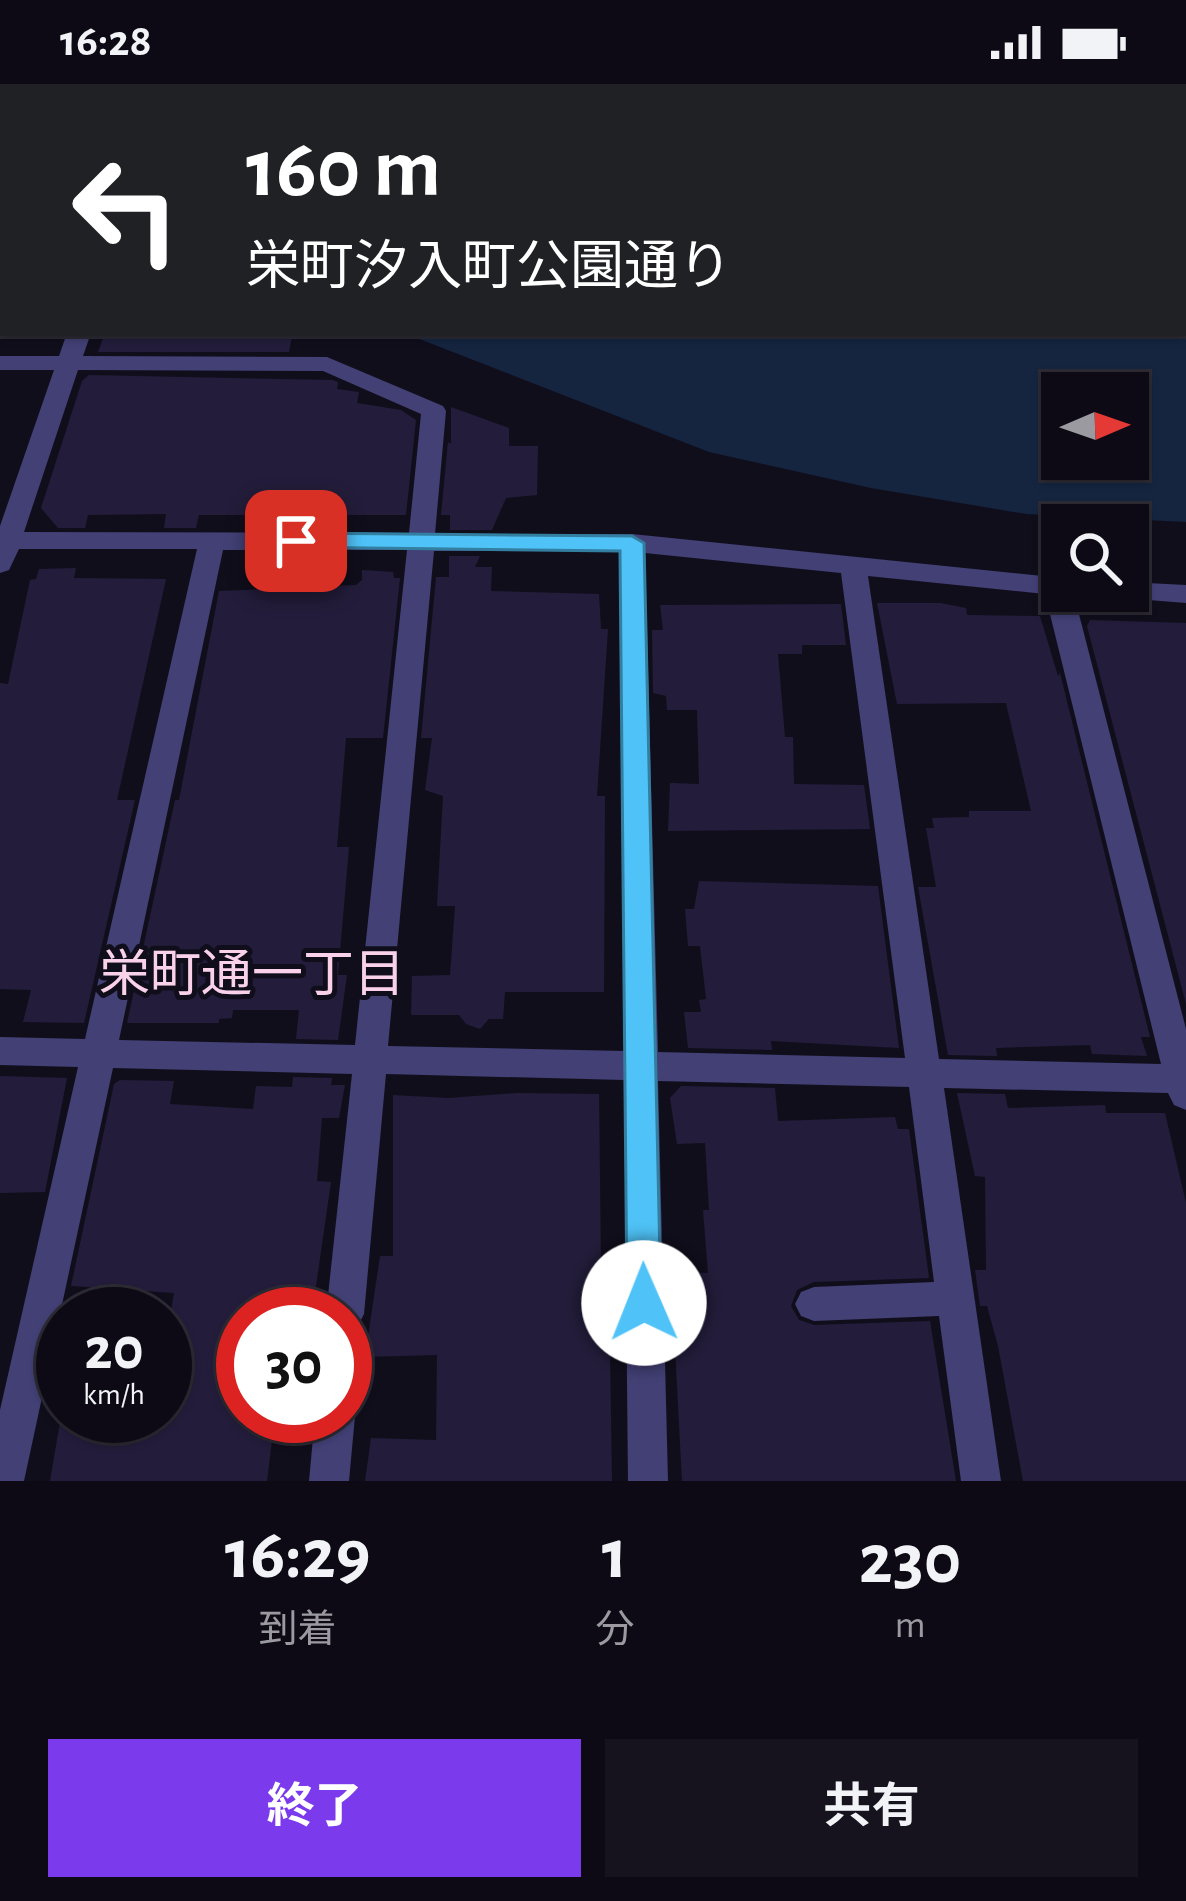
<!DOCTYPE html>
<html lang="ja">
<head>
<meta charset="utf-8">
<style>
	:root { --surface:#0d0a15; --page:#16131e; --text:#f1f3f6; --muted:#9a9aa0; --line:#2d2b34; --accent:#7c3aed }
	body { margin:0; font-family:"Alegreya Sans","Noto Sans JP",sans-serif; background:var(--page); color:var(--text); height:100vh; display:flex; flex-direction:column; font-size:45px; white-space:nowrap }
	* { box-sizing:border-box; margin:0 }
	p { font-size:39px; color:var(--muted) }
	.icon { flex:none; width:66px; height:66px; fill:none; stroke:currentColor; stroke-width:2; stroke-linecap:round; stroke-linejoin:round }
	.map { position:relative; height:1397px; overflow:hidden }
	.panel { display:flex; flex-direction:column; background:var(--surface); flex:1 }
	.panel>* { flex:none }
	.top-card { position:absolute; left:0px; top:0px; width:1188px; height:252px; box-shadow:0 3px 9px #0004,0 0 0 3px var(--line); background:#202124; color:#fff; overflow:hidden }
	.needle { width:78px; rotate:88deg }
	.fabs { position:absolute; left:1041px; top:288px; display:grid; gap:24px }
	.fabs a { display:grid; place-items:center; width:108px; height:108px; border-radius:0px; background:var(--surface); box-shadow:0 3px 9px #0004,0 0 0 3px var(--line); font-size:60px }
	.speed { position:absolute; left:36px; top:1203px; display:flex; gap:24px; font-size:60px; font-weight:700; text-align:center }
	.speed>* { display:grid; place-content:center; width:156px; height:156px; border-radius:50%; background:var(--surface); box-shadow:0 3px 9px #0004,0 0 0 3px var(--line); line-height:1 }
	.speed small { font-size:30px; font-weight:400 }
	.speed .limit { border:18px solid #d22; background:#fff; color:#111 }
	.pin { position:absolute; display:grid; place-items:center; width:102px; height:102px; color:#fff; margin:-51px; border-radius:24px; box-shadow:0 6px 18px #0006 }
	.me { position:absolute; width:132px; margin:-66px; rotate:359deg; stroke-linejoin:round; filter:drop-shadow(0 0 9px #0008) }
	.turn { display:flex; align-items:center; gap:42px; height:252px; padding:0 48px; font-size:54px }
	.turn .icon { width:156px; height:156px; stroke-width:2.5 }
	.turn b { display:block; font-size:84px; line-height:102px }
	.eta { display:flex; justify-content:space-evenly; align-items:center; height:204px; text-align:center }
	.eta b { font-size:72px; font-weight:700; line-height:84px }
	.cta { display:flex; gap:24px; margin-top:auto; padding:24px 48px }
	.cta a { flex:1; height:138px; border-radius:0px; background:var(--accent); color:#fff; font-size:48px; font-weight:700; line-height:138px; text-align:center }
	.cta a+a { background:var(--page); color:var(--text) }
	.status { display:flex; justify-content:space-between; align-items:center; height:84px; padding:0 60px; background:var(--surface); direction:ltr }
	.status svg { height:33px; fill:currentColor }
	.map>svg:first-child { display:block }
	.water { fill:#152540; fill-rule:evenodd }
	.building { fill:#231d3b }
	.lines { fill:none; stroke-linecap:round; stroke-linejoin:round }
	.minor { fill:#424075; fill-rule:evenodd }
	.route { fill:#4fc3f7; stroke:#337fa1; stroke-width:3 }
	.labels { text-anchor:middle; stroke-width:10; stroke-linejoin:round; paint-order:stroke }
	.neighbourhood-label { font-size:51px; fill:#f9d2ea; stroke:#110e1c }
</style>
</head>
<body>
<div class="status"><b>16:28</b><svg viewBox="0 0 49 12"><path d="M0 12V9h3v3zM5 12V6h3v6zM10 12V3h3v9zM15 12V0h3v12zM26 1h20v11H26zM47 4h2v5h-2z"/></svg></div>
<div class="map">
<svg width="1186" height="1397" viewBox="0 0 1186 1397">
	<rect width="100%" height="100%" fill="#110e1c"/>
	<path class="water" d="M4,0H549L556,3H7Z
		M1186,124V438L1026,430L871,404L709,368L404,249H1185ZM1062,309H1128V375H1062Z"/>
	<path class="building" d="M105,249H270L292,252L289,268H98Z
		M89,291L332,296L338,298L337,305L359,308L357,319L401,326L416,336L406,431H199L196,444H164L166,430L88,431L85,444H58L41,424L82,297Z
		M451,323L509,344V362H538L537,411L506,414L492,446H450V431H441L448,358L451,360Z
		M449,472H480L475,483H492L491,507L599,510L601,545H608L597,712H605L604,908H505L503,935H489L480,945L466,940L459,931H411L412,892L450,891L455,822H437L443,712L425,706L432,654H421L436,493H449Z
		M76,484L74,494L166,495L117,716H135L84,939L23,938L31,906L0,905V599L8,600L30,496L36,495L39,485Z
		M362,486L393,488L394,494H400L383,654H346L337,763H349L338,891H347L338,956L296,955L299,926H233L232,934L219,935V939H127L175,716H179L219,507L356,501L362,496Z
		M877,519H940L966,524L967,531L1040,532L1058,592L1060,589L1150,953H1141L1147,972L1092,970L1090,961L996,964L997,972L948,971L918,803H936L926,744H934L932,734L969,733V727H1031L1006,619L897,620Z
		M841,520L846,561H802V570H778L785,653H793L794,700L864,701L870,745L668,747L670,699L699,700L697,626H667L666,612L653,609L652,546H663L660,521Z
		M1090,536L1186,539V920L1087,542Z
		M699,797L878,802L899,964L771,957L772,966L688,964L684,928H701L699,916L706,915L700,862H688L685,825H694Z
		M0,992L67,994L45,1108L0,1109Z
		M293,993L332,994L331,1001H345L339,1034H322L317,1097L331,1098L312,1230H243V1332H275L267,1397H50L61,1332H165V1262L174,1209L71,1202L114,1000L120,996L174,997L170,1020L253,1025L256,1002L292,1003Z
		M681,1002L775,1004L778,1037L895,1033L898,1045H909L929,1194L814,1198L797,1206L791,1222L799,1236L814,1241L930,1237L956,1397H682L671,1188L708,1189L703,1126H709L705,1059L677,1060L670,1014Z
		M517,1009L599,1010L602,1267H610L612,1397H365L371,1354L436,1356L437,1271L365,1273L380,1172H393V1011L448,1014Z
		M957,1009L1005,1010L1008,1024L1105,1021L1106,1029H1165L1186,1119V1397H1023L998,1262L987,1222H980L975,1186H986L985,1093L975,1092Z"/>
	<g class="lines">
		<path class="minor" d="M1044,0H1094L1096,3H1046Z
			M1185,10H1186V22H1185Z
			M67,249H91L83,272L327,273L443,322L446,327L435,450H632L1062,494V507H1073L1186,945V1026L1174,1021L1168,1009L944,1004L1001,1397H961L939,1232L814,1237L801,1232L795,1220L801,1208L814,1203L934,1198L909,1003L658,997L668,1397H628L624,996L386,990L364,1230L358,1242L345,1248V1230H326L352,990L113,984L24,1397H0V1326L78,983L0,981V953L85,955L197,465H19L9,486L0,489V442L54,286H0V272H59ZM78,286L323,287L421,330L409,449L24,448ZM223,466H407L355,961L119,956ZM434,467H619L624,967L388,962ZM645,469L841,489L905,974L658,968ZM868,492L1045,510L1161,980L939,975Z
			M1128,498L1186,501V519L1111,513L1107,507H1128Z
			M345,1317L355,1332L349,1397H309L315,1332H345Z"/>
	</g>
	<path class="route" d="M296,449L632,452L644,459L661,1219L656,1230L644,1235L632,1230L627,1219L620,467L288,463L284,457Z"/>
	<g class="labels">
		<g class="neighbourhood-label">
			<text x="252" y="907">栄町通一丁目</text>
		</g>
	</g>
</svg>
<div class="fabs">
<a><svg class="needle" viewBox="-14 -14 28 28"><path d="M0-13l5 13h-10z" fill="#e53935"/><path d="M0 13l5-13h-10z" fill="#9a9aa0"/></svg></a>
<a><svg class="icon" aria-label="search" viewBox="0 0 24 24"><circle cx="10" cy="10" r="6"/><path d="M15 15l6 6"/></svg></a>
</div>
<div class="speed"><div>20<small>km/h</small></div><div class="limit">30</div></div>
<div class="pin" style="left:296px;top:457px;background:#d93025"><svg class="icon" aria-label="arrive" viewBox="0 0 24 24"><path d="M6 21V4h12l-3 4 3 4H6"/></svg></div>
<svg class="me" style="left:644px;top:1219px" viewBox="-20 -20 40 40"><circle r="19" fill="#fff"/><path d="M0-13L10 11 0 6-10 11z" fill="#4fc3f7"/></svg>
<div class="top-card">
<div class="turn"><svg class="icon" aria-label="left" viewBox="0 0 24 24"><path d="M17 20v-9H6M10 6l-5 5 5 5"/></svg><div><b>160 m</b>栄町汐入町公園通り</div></div>
</div>
</div>
<section class="panel">
<div class="eta">
<div><b>16:29</b><p>到着</p></div>
<div><b>1</b><p>分</p></div>
<div><b>230</b><p>m</p></div>
</div>
<div class="cta"><a>終了</a><a>共有</a></div>
</section>
</body>
</html>
